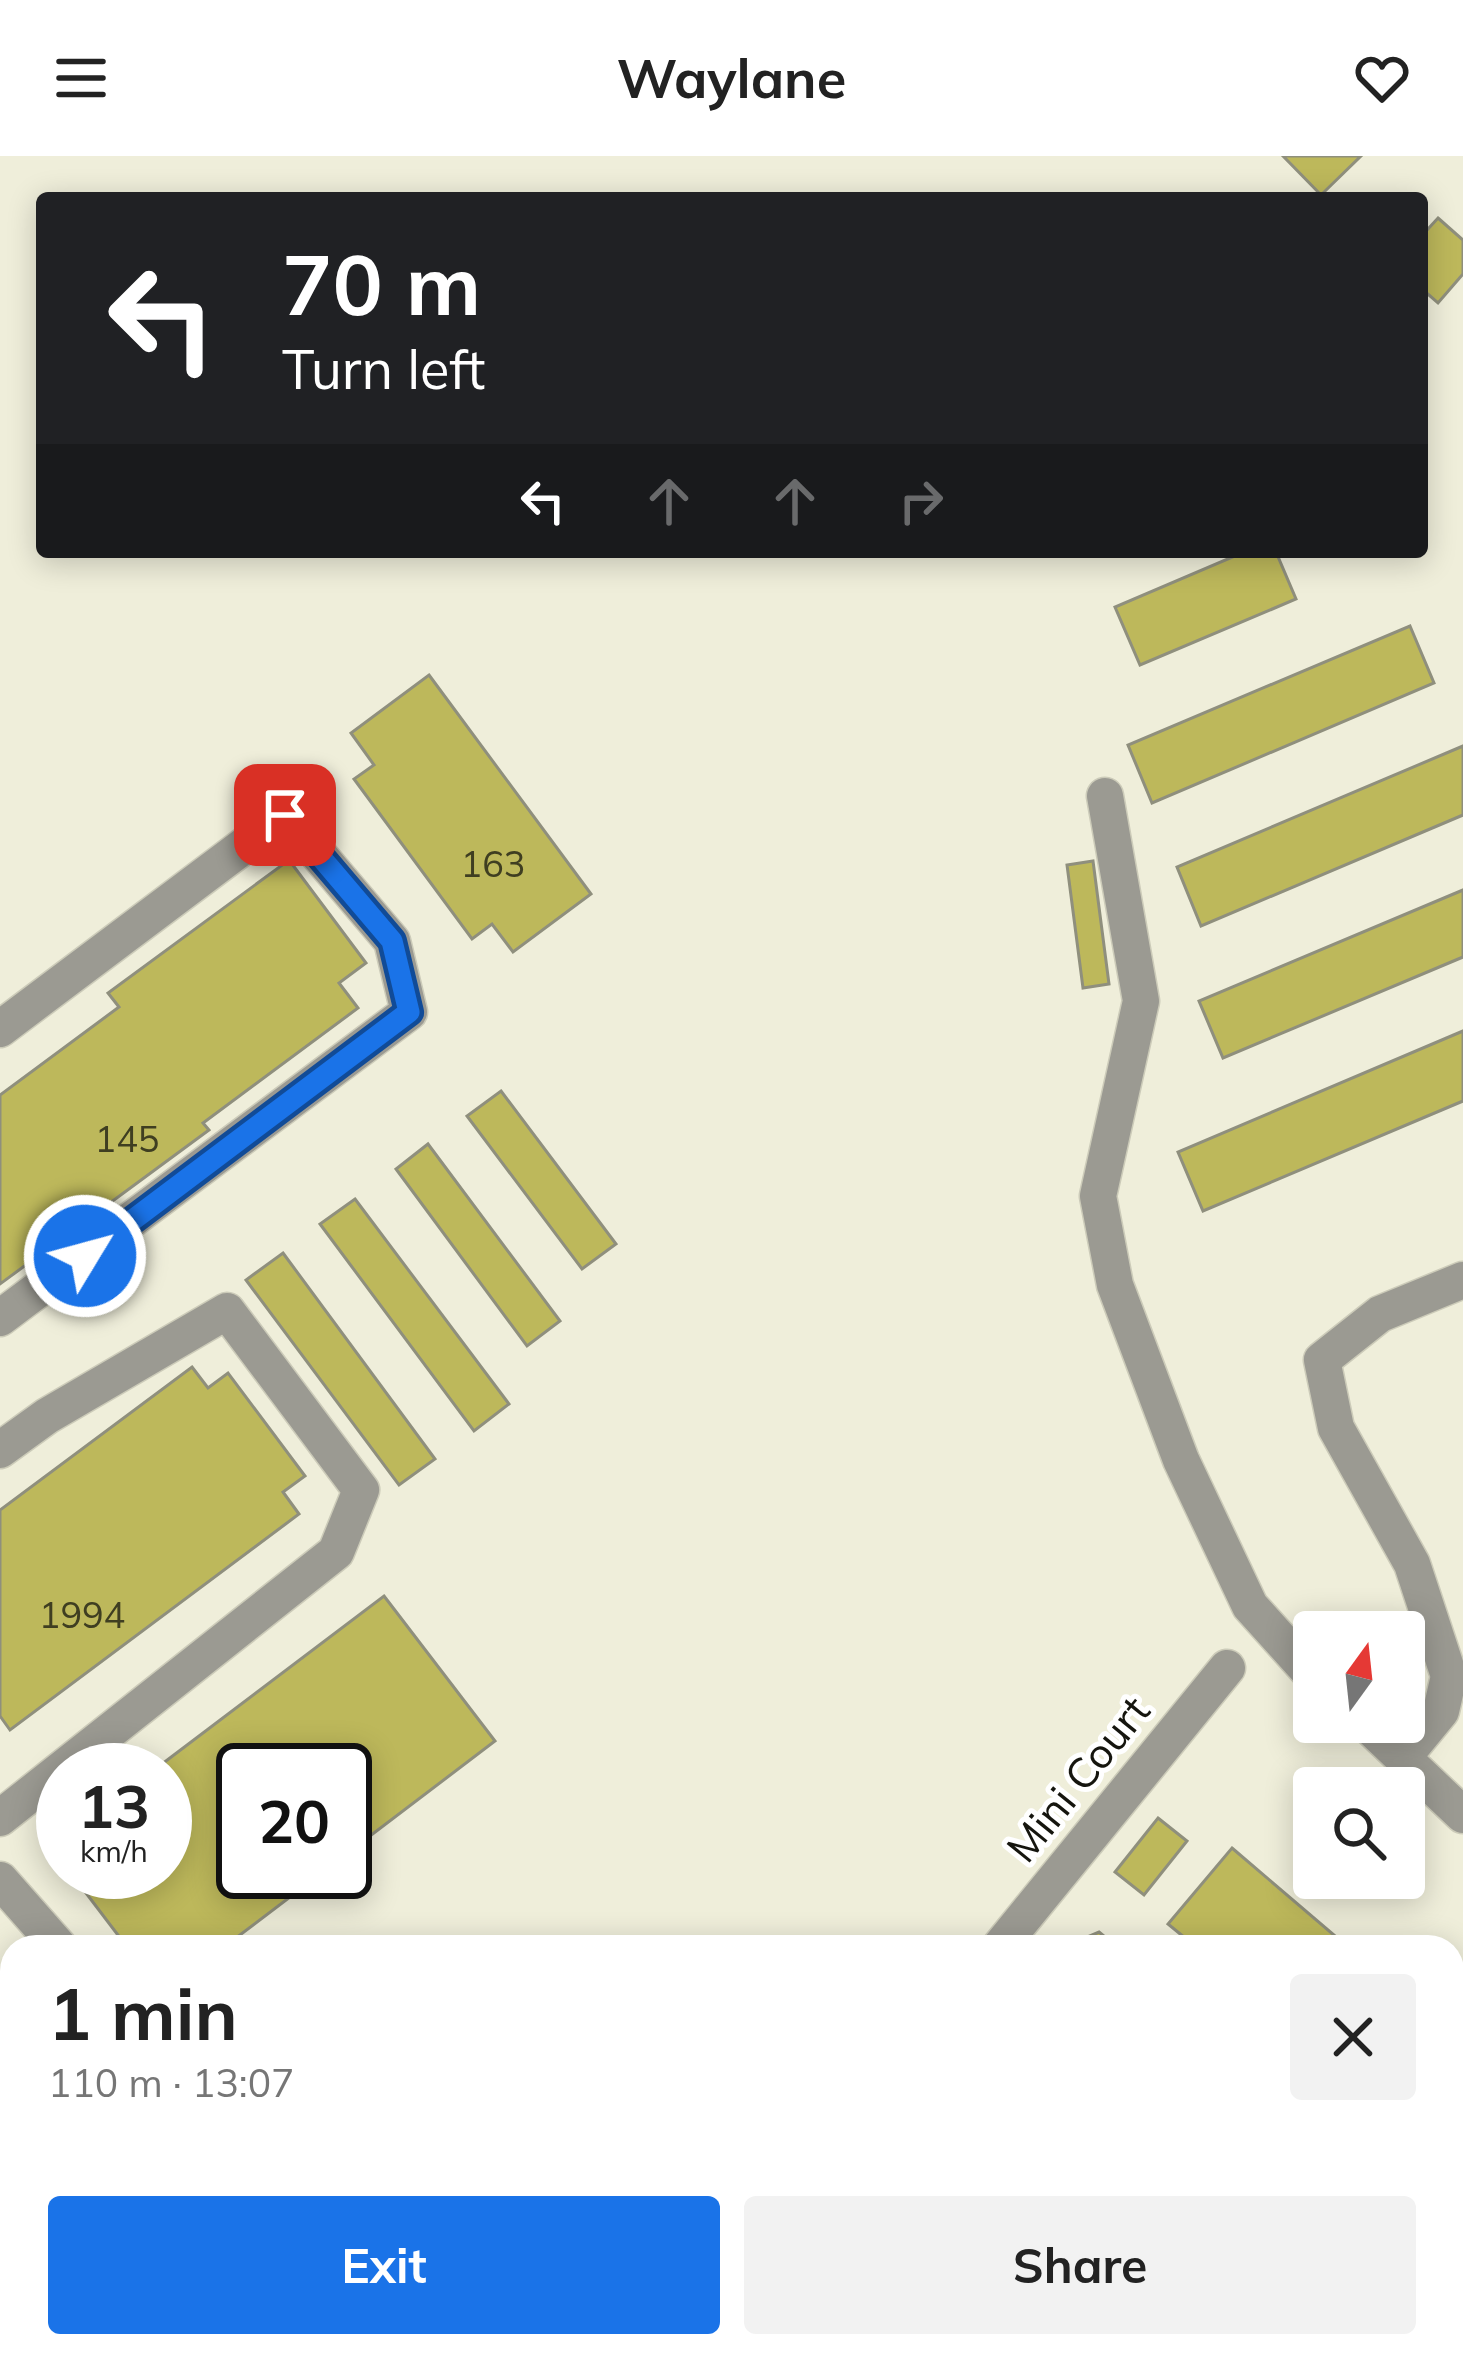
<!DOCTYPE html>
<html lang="en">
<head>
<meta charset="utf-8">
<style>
	:root { --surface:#fff; --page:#f2f2f2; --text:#222; --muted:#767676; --accent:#1a73e8 }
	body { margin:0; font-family:Mulish,sans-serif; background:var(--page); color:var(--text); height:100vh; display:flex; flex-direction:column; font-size:45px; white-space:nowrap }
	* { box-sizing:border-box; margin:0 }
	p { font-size:39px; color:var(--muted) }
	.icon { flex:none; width:66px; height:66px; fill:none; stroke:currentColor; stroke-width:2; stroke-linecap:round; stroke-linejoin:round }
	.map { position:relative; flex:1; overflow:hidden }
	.details { position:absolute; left:0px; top:1779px; width:1464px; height:423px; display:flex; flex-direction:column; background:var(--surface); border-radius:36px 36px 0 0; box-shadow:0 6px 30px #0003 }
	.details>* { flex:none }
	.banner { position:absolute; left:36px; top:36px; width:1392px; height:366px; border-radius:12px; box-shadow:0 6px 30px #0003; background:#202124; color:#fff; overflow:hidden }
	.needle { width:78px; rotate:15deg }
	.controls { position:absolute; left:1293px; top:1455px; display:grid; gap:24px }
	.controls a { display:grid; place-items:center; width:132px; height:132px; border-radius:12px; background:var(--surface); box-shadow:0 6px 30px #0003; font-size:60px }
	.speed { position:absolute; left:36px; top:1587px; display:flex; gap:24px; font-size:60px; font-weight:700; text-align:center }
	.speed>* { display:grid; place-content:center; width:156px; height:156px; border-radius:50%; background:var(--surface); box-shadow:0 6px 30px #0003; line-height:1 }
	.speed small { font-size:30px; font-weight:400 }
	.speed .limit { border:6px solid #111; border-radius:18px; background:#fff; color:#111 }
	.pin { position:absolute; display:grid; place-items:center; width:102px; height:102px; color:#fff; margin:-51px; border-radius:24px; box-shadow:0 6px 18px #0006 }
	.me { position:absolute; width:132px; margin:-66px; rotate:53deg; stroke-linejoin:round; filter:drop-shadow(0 0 9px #0008) }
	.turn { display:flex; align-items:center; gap:42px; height:252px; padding:0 48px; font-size:54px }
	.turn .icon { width:156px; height:156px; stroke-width:2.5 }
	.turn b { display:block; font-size:84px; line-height:102px }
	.lanes { display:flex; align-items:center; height:114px; padding:0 48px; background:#0003; justify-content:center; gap:60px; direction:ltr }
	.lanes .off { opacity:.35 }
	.round { display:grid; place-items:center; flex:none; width:126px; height:126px; border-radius:12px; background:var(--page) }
	.head { display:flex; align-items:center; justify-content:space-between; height:204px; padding:0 48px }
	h1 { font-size:72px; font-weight:700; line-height:90px }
	.button { display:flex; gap:24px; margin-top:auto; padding:24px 48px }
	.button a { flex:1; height:138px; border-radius:12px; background:var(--accent); color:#fff; font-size:48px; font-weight:700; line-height:138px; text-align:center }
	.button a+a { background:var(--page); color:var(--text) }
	header { display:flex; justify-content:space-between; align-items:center; height:156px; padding:0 48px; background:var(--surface); font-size:54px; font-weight:700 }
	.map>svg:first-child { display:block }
	.building { fill:#bdb85b; stroke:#8f8f7d; stroke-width:3 }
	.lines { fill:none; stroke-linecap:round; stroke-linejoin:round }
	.minor-casing { stroke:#cccbb9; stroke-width:39 }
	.path { stroke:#a8a797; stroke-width:8; stroke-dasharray:6 6; stroke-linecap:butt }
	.minor { stroke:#9b9a92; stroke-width:36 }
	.route-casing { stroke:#114b97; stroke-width:30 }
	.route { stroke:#1a73e8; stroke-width:21 }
	.labels { text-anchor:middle; stroke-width:10; stroke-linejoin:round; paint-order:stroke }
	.number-label { font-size:36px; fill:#3f3e21 }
	.street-label { font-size:42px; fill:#15150e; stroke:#fff }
</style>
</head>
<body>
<header><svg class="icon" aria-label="menu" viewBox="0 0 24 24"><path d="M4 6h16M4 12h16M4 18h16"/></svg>Waylane<svg class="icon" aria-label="heart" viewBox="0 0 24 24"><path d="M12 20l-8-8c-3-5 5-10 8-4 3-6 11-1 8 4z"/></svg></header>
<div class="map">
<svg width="1463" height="2200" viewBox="0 0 1463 2200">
	<rect width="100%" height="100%" fill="#efeeda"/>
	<path class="building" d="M1283,0H1361L1321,39Z
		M1438,62L1463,84V118L1438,147L1422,133V68L1428,73Z
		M1244,396H1276L1296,443L1140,509L1115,451Z
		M1410,470L1434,527L1152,647L1128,589Z
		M429,519L591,738L513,796L492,768L472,783L354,623L374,609L351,577Z
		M1463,590V659L1201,770L1177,711Z
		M289,704L366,807L339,827L358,852L203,967L209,974L0,1128V939L119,851L108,837Z
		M1093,705L1109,828L1083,832L1067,709Z
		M1463,734V801L1223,902L1199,845Z
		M1463,875V945L1203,1055L1178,996Z
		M501,935L616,1088L582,1113L467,960Z
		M428,988L560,1165L527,1190L396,1013Z
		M355,1043L509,1248L474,1275L320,1068Z
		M283,1097L435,1303L399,1329L246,1124Z
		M192,1211L208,1232L228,1217L305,1320L283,1336L299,1358L10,1574L0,1560V1354Z
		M384,1440L495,1585L345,1699V1614H243V1716H323L224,1791H127L70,1716H165V1614H154Z
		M1158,1662L1187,1685L1144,1739L1115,1716Z
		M1232,1692L1348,1791H1196L1168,1768Z
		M1099,1776L1117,1791H1064Z
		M23,2190H99L123,2200H19Z"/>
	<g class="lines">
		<defs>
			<path id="minor" d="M1105,640L1141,845L1098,1040L1115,1129L1181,1304L1250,1450L1314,1521
				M0,873L285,659L392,785L409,856L0,1162
				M0,1294L47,1260L227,1155L361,1334L336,1396L0,1662
				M1365,1566L1463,1659
				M1404,1600L1441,1555L1449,1520L1412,1408L1336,1272L1322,1204L1380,1158L1463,1124
				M0,1724L59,1791
				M1000,1791L1227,1512
				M0,1877L12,1892
				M1452,1983L1463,1979
				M0,2068L12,2059
				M351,2190L376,2200
				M601,2200L603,2190
				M923,2200L947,2190"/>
		</defs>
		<use href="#minor" class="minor-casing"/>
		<path class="path" d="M1163,2190L1169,2200"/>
		<use href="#minor" class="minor"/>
	</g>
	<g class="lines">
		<defs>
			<path id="route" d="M85,1100L409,856L392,785L285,659"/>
		</defs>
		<use href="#route" class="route-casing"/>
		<use href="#route" class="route"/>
	</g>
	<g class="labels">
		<g class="number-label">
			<text x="493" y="721">163</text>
			<text x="127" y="996">145</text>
			<text x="82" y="1472">1994</text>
		</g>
		<g class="street-label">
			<text transform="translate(1078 1623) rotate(-51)" y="15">Mini Court</text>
		</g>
	</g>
</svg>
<div class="controls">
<a><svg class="needle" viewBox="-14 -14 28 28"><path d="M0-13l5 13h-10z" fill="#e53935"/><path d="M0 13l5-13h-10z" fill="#767676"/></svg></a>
<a><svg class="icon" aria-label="search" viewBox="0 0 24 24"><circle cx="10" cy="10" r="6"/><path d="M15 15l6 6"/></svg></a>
</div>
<div class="speed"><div>13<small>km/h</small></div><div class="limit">20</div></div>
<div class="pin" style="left:285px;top:659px;background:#d93025"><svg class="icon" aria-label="arrive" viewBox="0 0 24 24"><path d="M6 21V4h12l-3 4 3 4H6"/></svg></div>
<svg class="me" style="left:85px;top:1100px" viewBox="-20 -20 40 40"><circle r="17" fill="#1a73e8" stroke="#fff" stroke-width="3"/><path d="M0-11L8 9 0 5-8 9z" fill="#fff"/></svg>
<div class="banner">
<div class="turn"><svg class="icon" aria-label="left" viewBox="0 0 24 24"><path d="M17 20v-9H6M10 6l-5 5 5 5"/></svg><div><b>70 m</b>Turn left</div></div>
<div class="lanes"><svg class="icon" aria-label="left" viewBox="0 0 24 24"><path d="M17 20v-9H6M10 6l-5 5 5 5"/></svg><svg class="icon off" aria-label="ahead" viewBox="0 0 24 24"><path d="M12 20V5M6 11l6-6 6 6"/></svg><svg class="icon off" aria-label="ahead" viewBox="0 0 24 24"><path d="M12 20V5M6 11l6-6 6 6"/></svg><svg class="icon off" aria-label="right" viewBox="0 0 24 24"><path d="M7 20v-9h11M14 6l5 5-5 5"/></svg></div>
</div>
<section class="details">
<div class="head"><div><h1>1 min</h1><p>110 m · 13:07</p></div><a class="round"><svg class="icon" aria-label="close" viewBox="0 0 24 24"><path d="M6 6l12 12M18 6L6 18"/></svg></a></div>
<div class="button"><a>Exit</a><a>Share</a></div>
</section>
</div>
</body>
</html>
